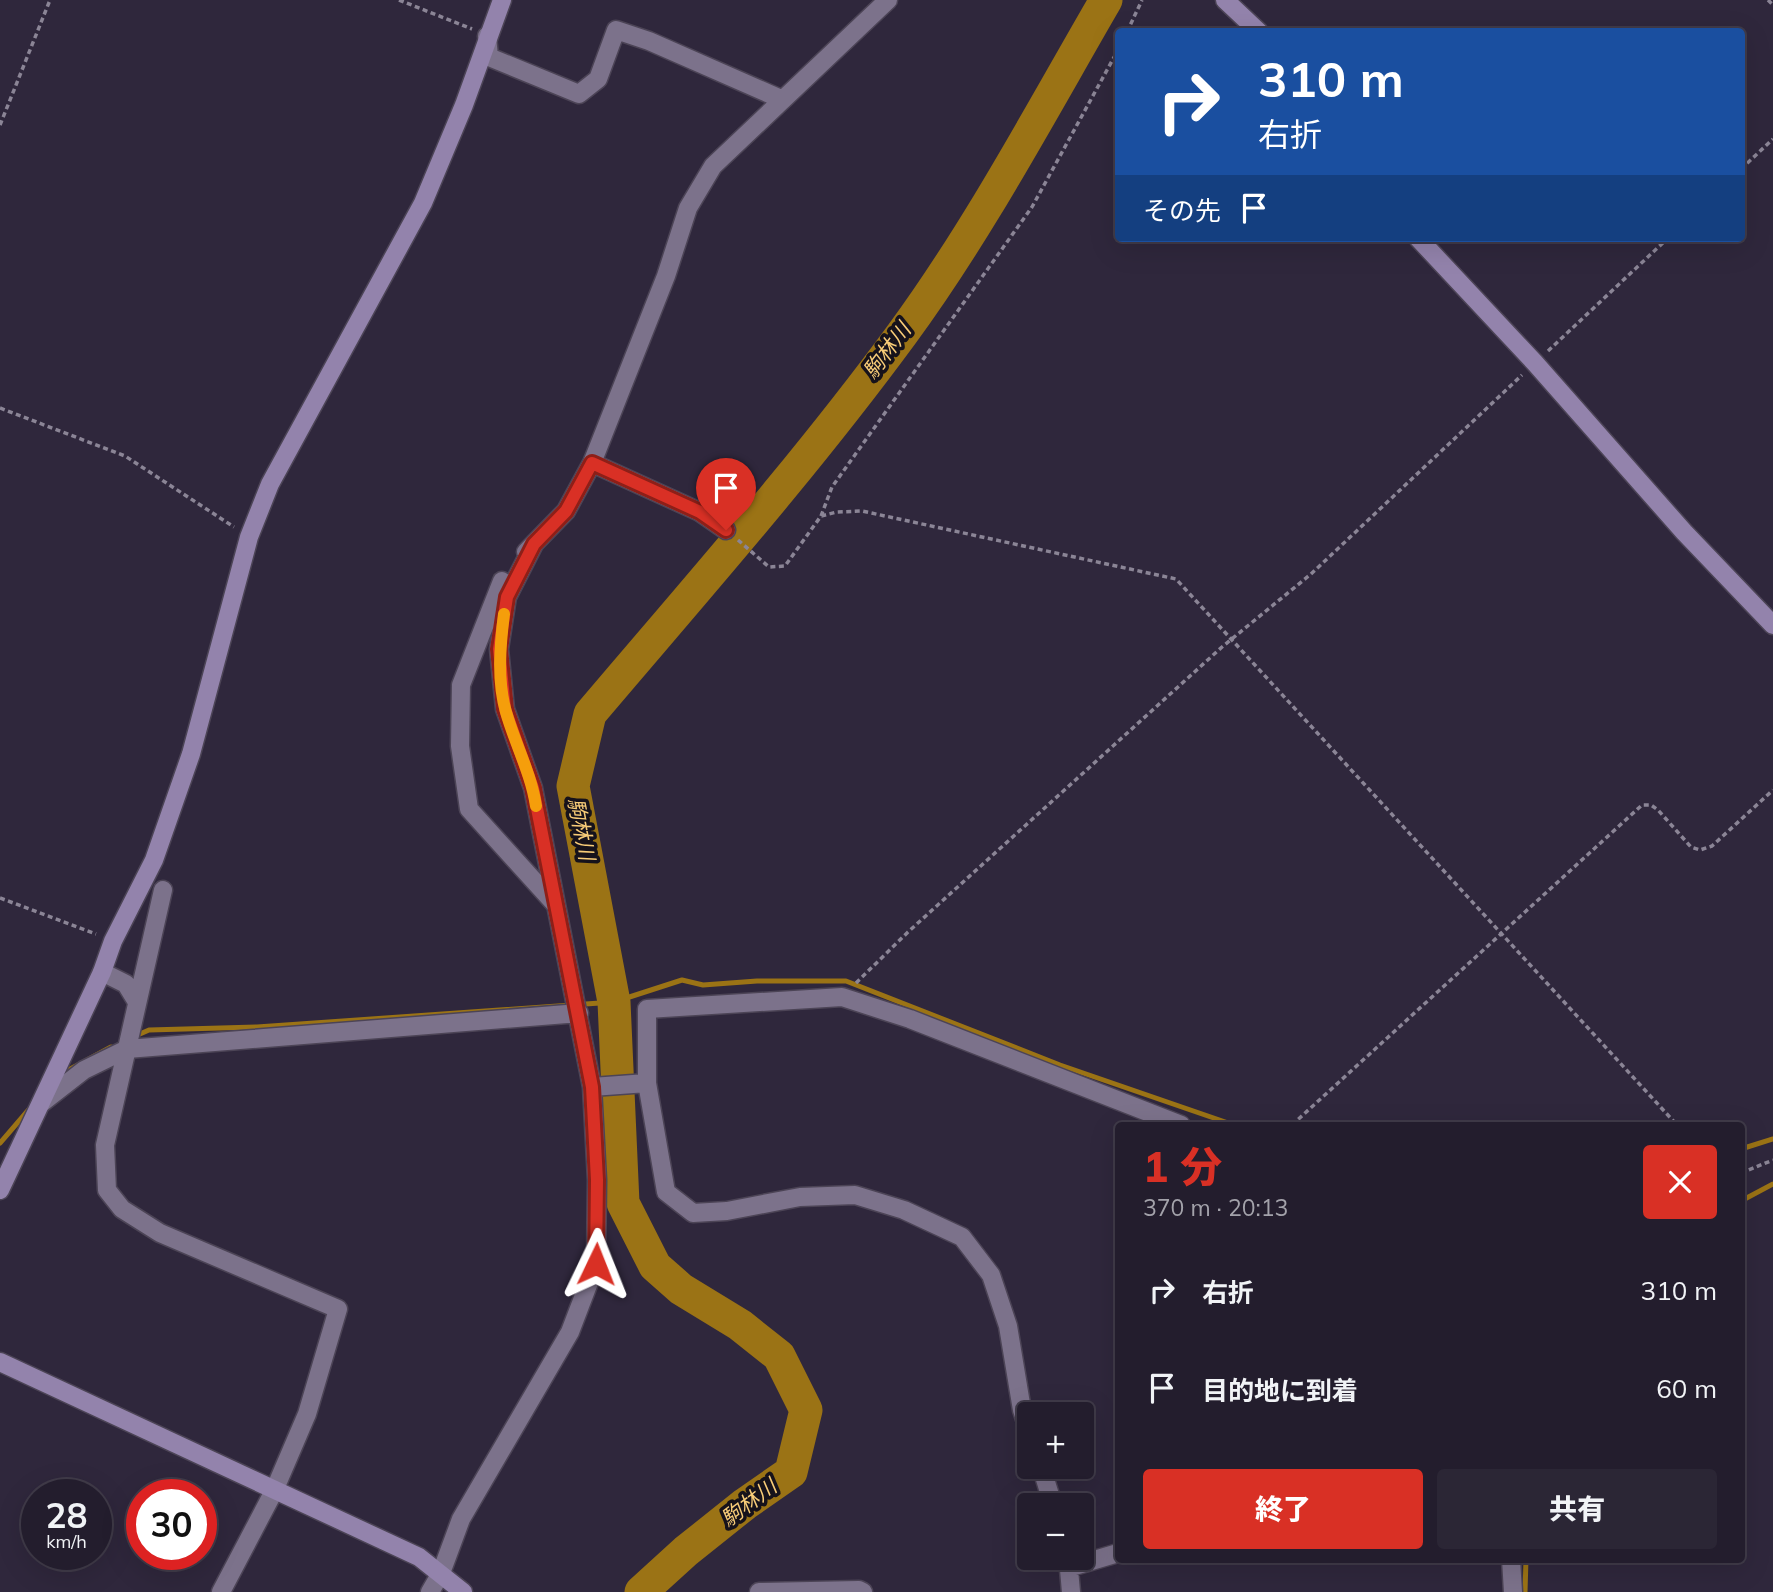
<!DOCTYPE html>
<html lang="ja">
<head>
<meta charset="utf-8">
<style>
	:root { --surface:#231d2d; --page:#2b2635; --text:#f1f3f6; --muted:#a3a2aa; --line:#403b49; --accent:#d93025 }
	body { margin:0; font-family:Mulish,"Noto Sans JP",sans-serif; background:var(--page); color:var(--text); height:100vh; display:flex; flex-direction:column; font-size:26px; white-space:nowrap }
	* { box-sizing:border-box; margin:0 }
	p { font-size:23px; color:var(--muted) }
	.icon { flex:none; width:38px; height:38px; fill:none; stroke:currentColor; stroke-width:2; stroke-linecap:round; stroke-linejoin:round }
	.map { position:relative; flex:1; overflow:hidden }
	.side { position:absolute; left:1115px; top:1122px; width:630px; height:441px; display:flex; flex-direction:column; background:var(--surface); border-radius:7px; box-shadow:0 7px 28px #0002,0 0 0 2px var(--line) }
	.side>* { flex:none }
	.hud { position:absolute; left:1115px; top:28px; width:630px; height:214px; border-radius:7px; box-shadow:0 7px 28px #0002,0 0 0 2px var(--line); background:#1a4fa0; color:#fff; overflow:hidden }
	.fabs { position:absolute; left:1017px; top:1402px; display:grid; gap:14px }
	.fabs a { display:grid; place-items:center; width:77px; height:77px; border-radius:7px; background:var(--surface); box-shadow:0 7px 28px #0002,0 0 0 2px var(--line); font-size:35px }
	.speed { position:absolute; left:21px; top:1479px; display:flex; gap:14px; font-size:35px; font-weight:700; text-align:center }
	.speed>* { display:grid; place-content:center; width:91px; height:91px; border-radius:50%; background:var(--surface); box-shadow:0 7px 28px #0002,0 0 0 2px var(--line); line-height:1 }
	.speed small { font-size:18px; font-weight:400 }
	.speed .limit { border:10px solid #d22; background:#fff; color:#111 }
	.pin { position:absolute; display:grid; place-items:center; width:60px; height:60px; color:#fff; margin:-72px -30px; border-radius:50% 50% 50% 0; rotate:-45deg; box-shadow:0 0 7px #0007 }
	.pin .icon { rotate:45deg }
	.me { position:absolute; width:77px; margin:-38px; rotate:2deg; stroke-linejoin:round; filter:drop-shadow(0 0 5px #0008) }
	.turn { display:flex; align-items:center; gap:24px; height:147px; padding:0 28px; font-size:32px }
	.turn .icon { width:91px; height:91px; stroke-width:2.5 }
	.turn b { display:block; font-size:49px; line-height:60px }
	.then { display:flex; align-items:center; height:66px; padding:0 28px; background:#0003; gap:14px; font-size:26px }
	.round { display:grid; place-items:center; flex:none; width:74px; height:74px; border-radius:7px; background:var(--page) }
	.headline { display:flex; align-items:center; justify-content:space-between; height:119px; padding:0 28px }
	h1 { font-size:42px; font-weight:800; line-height:52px; color:var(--accent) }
	.action { display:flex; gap:14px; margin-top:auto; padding:14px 28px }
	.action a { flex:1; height:80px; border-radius:7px; background:var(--accent); color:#fff; font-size:28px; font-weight:800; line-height:80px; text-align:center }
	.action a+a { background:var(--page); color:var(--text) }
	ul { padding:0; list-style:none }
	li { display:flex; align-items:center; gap:21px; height:98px; padding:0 28px }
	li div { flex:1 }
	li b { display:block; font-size:26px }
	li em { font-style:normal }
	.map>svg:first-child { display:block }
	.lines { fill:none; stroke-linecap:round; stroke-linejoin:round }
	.stream { stroke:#9b7315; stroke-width:5 }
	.river { stroke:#9b7315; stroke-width:33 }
	.street-casing { stroke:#4c4456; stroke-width:21 }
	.secondary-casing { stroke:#4c4456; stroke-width:21 }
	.path { stroke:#8b8596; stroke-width:3.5; stroke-dasharray:5 3.5; stroke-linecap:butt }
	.street { stroke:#7c728b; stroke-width:18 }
	.secondary { stroke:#9383ac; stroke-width:18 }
	.route-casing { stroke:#8d1f18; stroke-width:18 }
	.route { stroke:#d93025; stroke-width:12 }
	.slow { stroke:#f59e0b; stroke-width:12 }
	.labels { text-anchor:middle; stroke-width:7; stroke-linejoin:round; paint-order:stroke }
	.water-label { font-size:21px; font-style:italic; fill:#f8cc78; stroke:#16121b }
</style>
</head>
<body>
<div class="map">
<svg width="1773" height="1592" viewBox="0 0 1773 1592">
	<rect width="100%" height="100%" fill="#2f273c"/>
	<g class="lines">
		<path class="stream" d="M133,1037L149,1030L257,1027L614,1002L682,980L703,985L757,981H846L1060,1065L1234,1125
			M61,1074L111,1047
			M0,1143L31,1107
			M1741,1149L1773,1139
			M1741,1201L1773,1184
			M1525,1592L1526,1559"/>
		<path class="river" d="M641,1592L686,1551L745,1504L791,1472L806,1410L779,1356L740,1325L681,1289L655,1266L623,1203L614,1002L573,786L590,714C696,589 805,466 902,334C979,229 1041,112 1106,0"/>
		<defs>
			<path id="street" d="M487,36L489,57L579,94L598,79L616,30L649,41L781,99
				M592,463L700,512L726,530
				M526,552L566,511L592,463L666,276L688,208L713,166L888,0
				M502,581L461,685L460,746L469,809L555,904
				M163,890L105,1145L107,1190L122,1209L160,1233L338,1309L307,1414L274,1491L221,1592
				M102,972L126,984L137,1002
				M592,1087L647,1083
				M43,1102L84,1070L127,1049L579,1013
				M1029,1431L1022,1410L1008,1326L991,1275L962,1237L904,1210L855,1195L800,1197L727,1211L693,1213L666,1192L647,1083V1009L842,997L910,1019L1181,1125
				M1041,1466L1053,1505
				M1068,1558L1071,1592
				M1511,1559L1513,1592
				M1071,1567L1118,1553
				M430,1592L441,1573L461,1519L570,1332L596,1264L597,1180L592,1087L533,788L505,709L499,649L507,597L534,544
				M759,1592L859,1590L863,1592"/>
			<path id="secondary" d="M1225,0L1259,32
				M1418,238L1535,363L1684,532L1773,625
				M0,1190L102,972L113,941L154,860L191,754L249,537L270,484L423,203L464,105L502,0
				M0,1362L419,1557L463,1592"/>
		</defs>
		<use href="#street" class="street-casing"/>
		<use href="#secondary" class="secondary-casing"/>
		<path class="path" d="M399,0L472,29
			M1768,0L1773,5
			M1127,32L1142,0
			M0,125L50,0
			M1741,169L1773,139
			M1548,351L1668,238
			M0,408L125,456L234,527
			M821,516L832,487L1032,207L1118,50
			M738,540L769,567L785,566L821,516L837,512L862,511L1176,579L1677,1125
			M0,898L96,934
			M856,983L908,932L1222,647L1311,574L1522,375
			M1292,1125L1642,805H1651L1658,810L1691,847L1700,850L1712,846L1773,790
			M1741,1173L1773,1160"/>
		<use href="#street" class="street"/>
		<use href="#secondary" class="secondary"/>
	</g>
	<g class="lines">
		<defs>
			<path id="route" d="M596,1264L597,1180L592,1087L533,788L505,709L499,649L507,597L534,544L566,511L592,463L700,512L726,530"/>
		</defs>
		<use href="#route" class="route-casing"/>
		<use href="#route" class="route"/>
		<path class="slow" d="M504,614C500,645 497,681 506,712C515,744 531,773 536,806"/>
	</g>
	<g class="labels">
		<g class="water-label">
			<text transform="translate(887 351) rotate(-53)" y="7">駒林川</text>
			<text transform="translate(581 829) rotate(79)" y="7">駒林川</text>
			<text transform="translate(749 1503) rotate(-37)" y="7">駒林川</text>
		</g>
	</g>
</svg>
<div class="fabs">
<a>+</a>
<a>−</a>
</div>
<div class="speed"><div>28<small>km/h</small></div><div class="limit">30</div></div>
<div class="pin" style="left:726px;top:530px;background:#d93025"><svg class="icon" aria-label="arrive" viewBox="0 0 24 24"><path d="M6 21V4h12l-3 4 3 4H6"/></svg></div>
<svg class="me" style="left:596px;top:1264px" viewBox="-20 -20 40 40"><path d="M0-17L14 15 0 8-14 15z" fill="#d93025" stroke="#fff" stroke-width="4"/></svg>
<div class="hud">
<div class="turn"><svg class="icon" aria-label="right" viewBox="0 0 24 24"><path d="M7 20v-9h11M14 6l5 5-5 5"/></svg><div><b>310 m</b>右折</div></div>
<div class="then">その先<svg class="icon" aria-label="arrive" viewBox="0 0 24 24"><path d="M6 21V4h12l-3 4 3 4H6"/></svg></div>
</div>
<section class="side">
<div class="headline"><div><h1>1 分</h1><p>370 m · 20:13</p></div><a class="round" style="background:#d93025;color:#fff"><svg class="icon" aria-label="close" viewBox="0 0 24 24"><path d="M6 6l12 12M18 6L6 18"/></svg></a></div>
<ul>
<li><svg class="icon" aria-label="right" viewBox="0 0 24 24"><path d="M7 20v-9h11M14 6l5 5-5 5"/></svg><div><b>右折</b></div><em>310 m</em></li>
<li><svg class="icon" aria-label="arrive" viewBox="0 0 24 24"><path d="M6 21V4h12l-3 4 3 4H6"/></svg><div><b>目的地に到着</b></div><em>60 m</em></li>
</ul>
<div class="action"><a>終了</a><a>共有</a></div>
</section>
</div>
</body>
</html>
